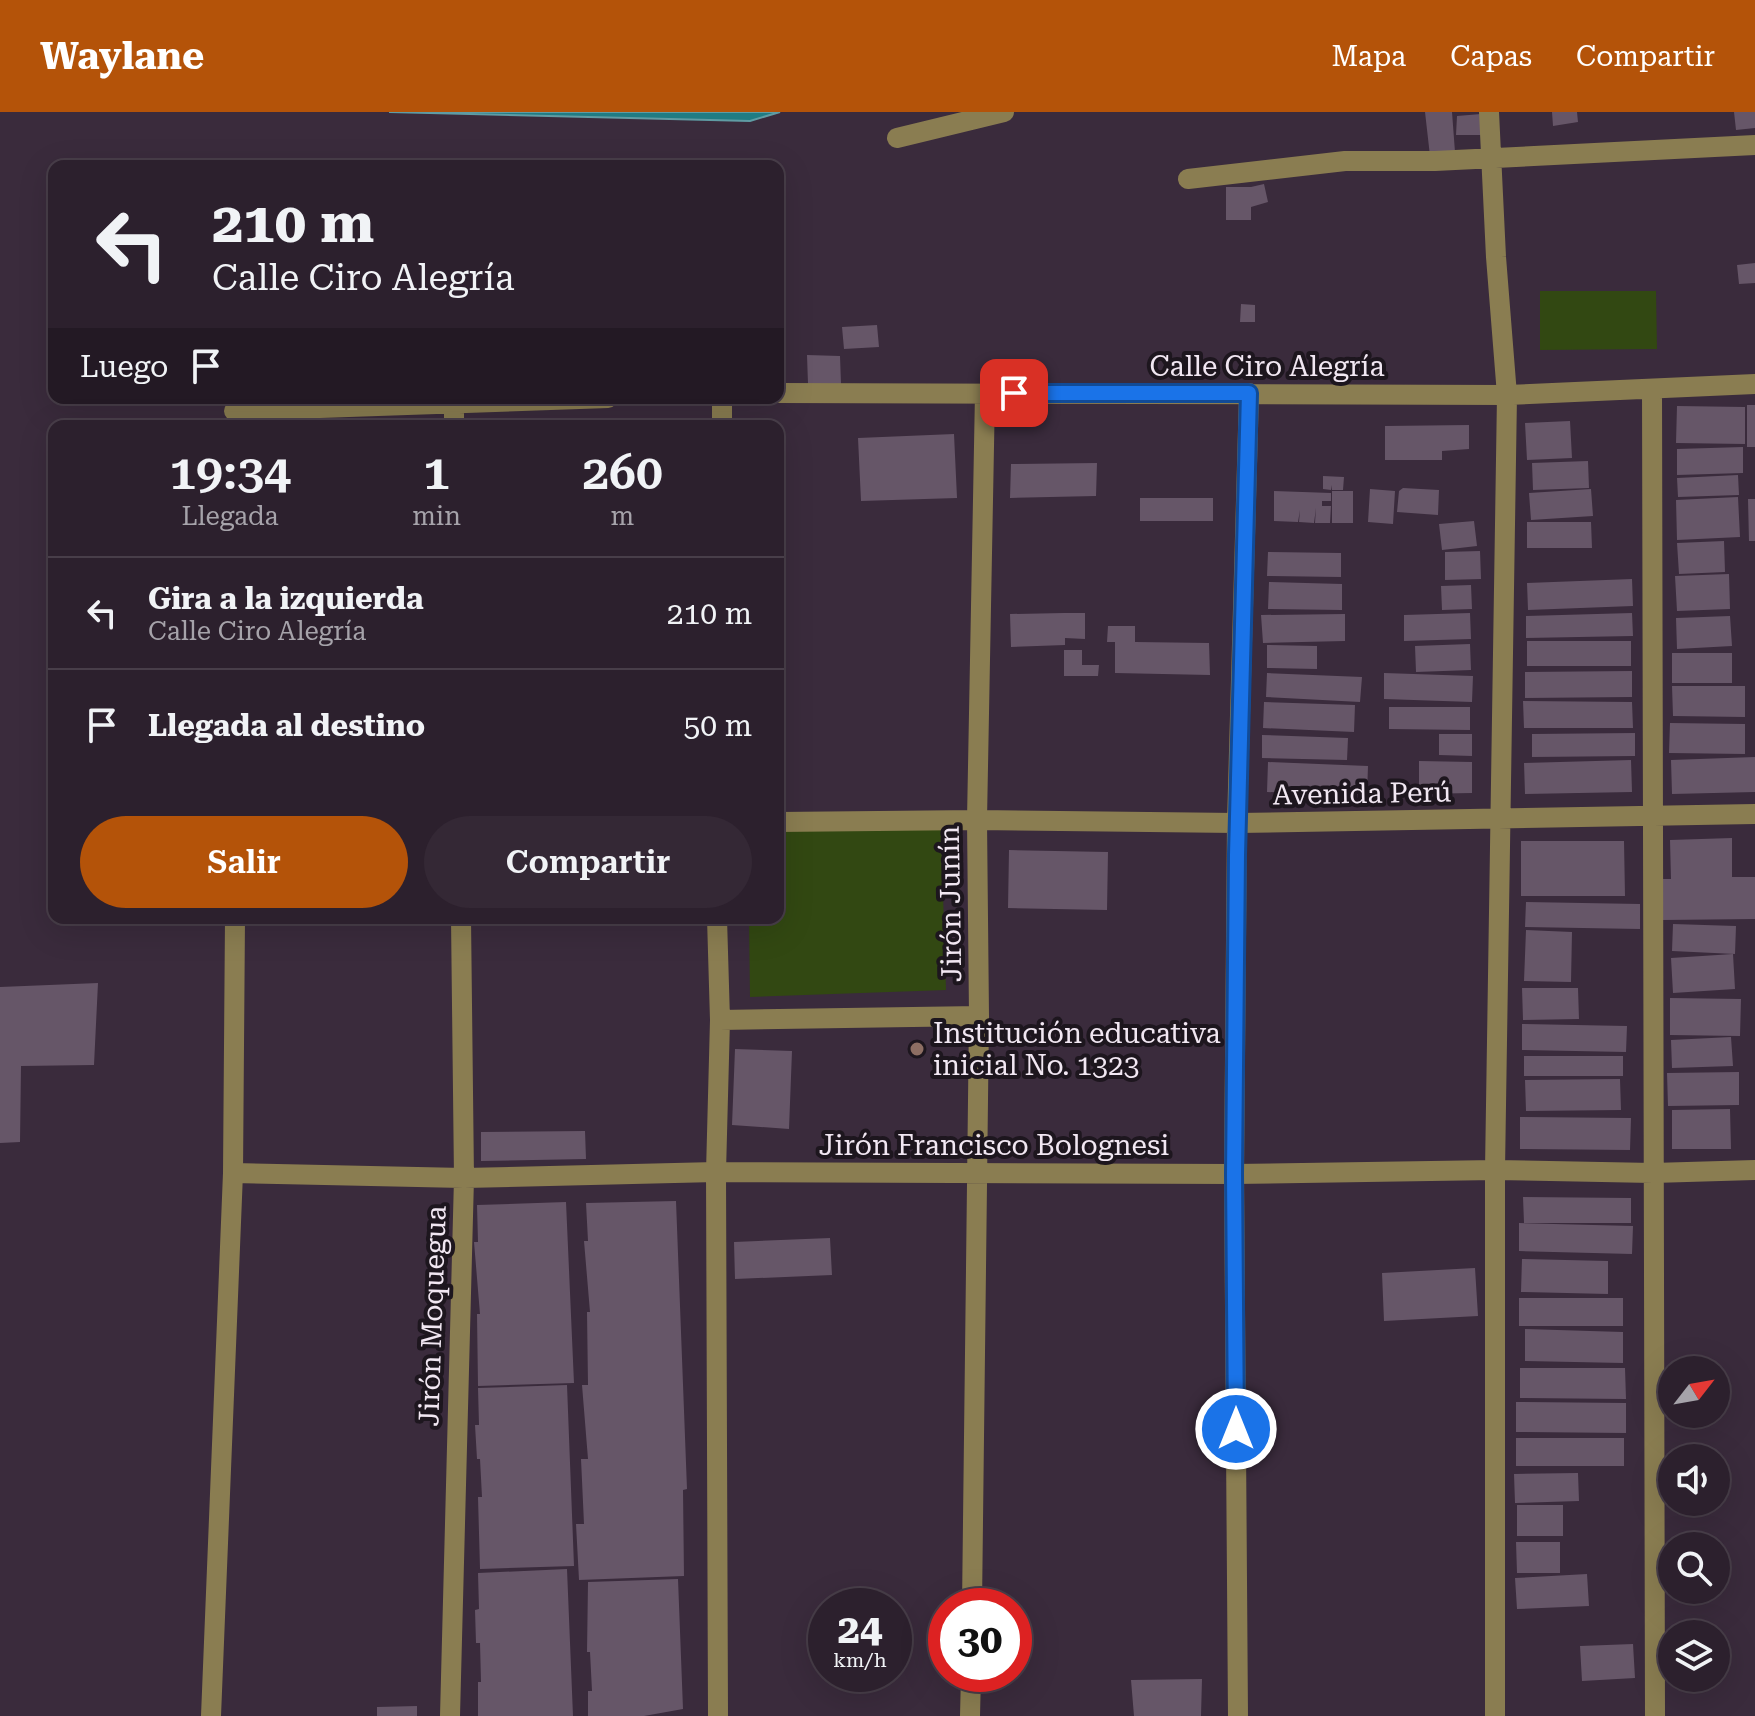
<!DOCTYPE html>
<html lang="es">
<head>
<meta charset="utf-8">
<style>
	:root { --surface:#2c202d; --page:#342835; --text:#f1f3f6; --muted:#a6a3aa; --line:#483e49; --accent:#b45309 }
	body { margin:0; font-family:"Roboto Serif",serif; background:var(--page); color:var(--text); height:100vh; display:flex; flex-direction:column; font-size:30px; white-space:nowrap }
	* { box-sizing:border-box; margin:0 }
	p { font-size:26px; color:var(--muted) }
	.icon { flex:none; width:44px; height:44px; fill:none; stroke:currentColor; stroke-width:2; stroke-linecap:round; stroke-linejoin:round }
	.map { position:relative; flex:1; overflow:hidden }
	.drawer { position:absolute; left:48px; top:308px; width:736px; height:504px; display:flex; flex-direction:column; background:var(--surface); border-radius:16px; box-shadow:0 8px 32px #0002,0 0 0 2px var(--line) }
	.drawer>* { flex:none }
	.banner { position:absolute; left:48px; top:48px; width:736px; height:244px; border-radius:16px; box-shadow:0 8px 32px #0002,0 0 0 2px var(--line); background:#2c202d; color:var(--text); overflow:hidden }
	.needle { width:52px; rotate:59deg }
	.controls { position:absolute; left:1658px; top:1244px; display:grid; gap:16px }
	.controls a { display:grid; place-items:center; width:72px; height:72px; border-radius:50%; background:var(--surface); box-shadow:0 8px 32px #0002,0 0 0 2px var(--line); font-size:40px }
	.speed { position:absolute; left:808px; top:1476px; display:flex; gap:16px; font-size:40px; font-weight:700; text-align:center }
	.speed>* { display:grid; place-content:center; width:104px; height:104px; border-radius:50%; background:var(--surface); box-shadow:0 8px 32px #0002,0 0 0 2px var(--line); line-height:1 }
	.speed small { font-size:20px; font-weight:400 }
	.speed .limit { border:12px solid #d22; background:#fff; color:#111 }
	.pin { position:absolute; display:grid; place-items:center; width:68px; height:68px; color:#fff; margin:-34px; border-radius:16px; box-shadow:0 4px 12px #0006 }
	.me { position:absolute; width:88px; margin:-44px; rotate:0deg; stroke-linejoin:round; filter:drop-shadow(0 0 6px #0008) }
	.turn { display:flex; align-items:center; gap:28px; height:168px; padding:0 32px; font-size:36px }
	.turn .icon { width:104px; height:104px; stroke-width:2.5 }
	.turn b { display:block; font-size:56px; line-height:68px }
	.then { display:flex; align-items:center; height:76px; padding:0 32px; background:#0003; gap:16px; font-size:30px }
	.eta { display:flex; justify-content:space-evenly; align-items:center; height:136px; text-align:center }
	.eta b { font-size:48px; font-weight:600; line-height:56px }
	.action { display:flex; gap:16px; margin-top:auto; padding:16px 32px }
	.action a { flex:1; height:92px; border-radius:48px; background:var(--accent); color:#fff; font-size:32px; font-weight:600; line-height:92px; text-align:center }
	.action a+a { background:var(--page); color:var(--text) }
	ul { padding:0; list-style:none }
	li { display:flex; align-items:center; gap:24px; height:112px; padding:0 32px; border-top:2px solid var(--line) }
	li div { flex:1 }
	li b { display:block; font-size:30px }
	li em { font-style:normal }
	header { display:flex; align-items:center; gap:48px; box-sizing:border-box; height:112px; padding:0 40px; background:var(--accent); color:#fff }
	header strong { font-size:38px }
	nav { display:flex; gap:44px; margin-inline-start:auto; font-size:28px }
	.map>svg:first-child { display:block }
	.green { fill:#324812 }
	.water { fill:#207c83; stroke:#5f9ca4; stroke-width:2 }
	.building { fill:#665668 }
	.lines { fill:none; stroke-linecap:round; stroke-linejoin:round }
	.minor { stroke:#8a7d51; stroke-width:20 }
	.route-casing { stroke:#114b97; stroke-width:20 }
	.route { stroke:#1a73e8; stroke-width:14 }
	.education-dot { fill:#8d6e63; stroke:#1d161e; stroke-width:3 }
	.labels { text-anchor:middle; stroke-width:8; stroke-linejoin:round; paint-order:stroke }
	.street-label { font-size:28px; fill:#f1e7f2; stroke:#1d161e }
	.poi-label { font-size:28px; fill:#f1e7f2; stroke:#1d161e; text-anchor:start }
</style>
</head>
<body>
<header>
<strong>Waylane</strong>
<nav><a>Mapa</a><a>Capas</a><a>Compartir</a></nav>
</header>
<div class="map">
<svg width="1755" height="1604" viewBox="0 0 1755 1604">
	<rect width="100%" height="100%" fill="#3a2b3c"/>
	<path class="green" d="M1540,179H1656L1657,237L1540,238Z
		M778,718H941L946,878L750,885L749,806H778Z"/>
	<path class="water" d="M389,0H780L750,9Z"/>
	<path class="building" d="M1425,0H1452L1455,40L1430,44Z
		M1552,0H1577L1578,10L1553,14Z
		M1734,0H1755V16L1736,18Z
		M1481,2L1482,23H1456L1457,4Z
		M1264,72L1268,90L1251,95V108H1226V75H1251Z
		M1755,151V171L1739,172L1737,153Z
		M1241,192L1255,193V210H1240Z
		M877,213L879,235L844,237L842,215Z
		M807,243L840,244L841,272H808Z
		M1747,293H1755V335H1747Z
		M1677,294L1745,295V332L1676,331Z
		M1570,309L1572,346L1527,348L1525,311Z
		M1469,313V337L1442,339V348H1385V314Z
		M954,322L957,386L861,389L858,326Z
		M1743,335V361L1677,363V337Z
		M1588,349L1589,376L1533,378L1532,351Z
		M1097,351L1096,384L1010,386L1011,352Z
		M1738,363L1739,383L1678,385L1677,366Z
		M1323,364L1344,365L1343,378H1332V373L1331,378L1323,377Z
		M1403,376L1439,378L1438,403L1397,400L1399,379Z
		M1370,377L1395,379L1393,412L1368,410Z
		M1591,377L1593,404L1531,408L1529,381Z
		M1274,379L1331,381V389H1322V394H1331L1330,411H1315L1316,396L1314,411L1299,410L1300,398L1298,410L1274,409Z
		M1332,379H1353V411H1332Z
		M1738,385L1740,425L1677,428L1676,388Z
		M1140,386H1213V409H1140Z
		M1748,387H1755V429H1749Z
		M1474,409L1477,434L1442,438L1439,412Z
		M1527,410H1591L1592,436H1527Z
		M1724,429L1725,460L1679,462L1677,431Z
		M1480,439L1481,467L1445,468V440Z
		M1268,440L1341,441V465L1267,464Z
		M1729,462L1730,497L1677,499L1675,464Z
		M1632,467L1633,494L1528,498L1527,471Z
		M1269,470L1342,472V498L1268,497Z
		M1471,473L1472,497L1442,498L1441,474Z
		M1064,501H1085V527L1065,526V533L1011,535L1010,502Z
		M1470,501L1471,527L1404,529V503Z
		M1632,501L1633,524L1526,526V504Z
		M1345,502V529L1263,531L1261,503Z
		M1730,504L1732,534L1677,537L1676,506Z
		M1108,514H1135V530L1209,531L1210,563L1115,561V530H1107Z
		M1527,529H1631V554H1527Z
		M1470,532L1471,558L1416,560L1415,534Z
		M1267,533L1317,534V557L1267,556Z
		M1064,538H1082V553H1099L1098,564H1064Z
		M1672,541H1732V571H1672Z
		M1632,559V585L1525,586V560Z
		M1267,561L1362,565L1360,590L1266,585Z
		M1384,561L1473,564L1472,590L1384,587Z
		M1672,574H1745V605L1673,604Z
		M1523,589L1632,590L1633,616H1524Z
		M1264,590L1355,593L1354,620L1263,616Z
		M1389,595H1470V618L1389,617Z
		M1670,611L1745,612V642L1669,641Z
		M1635,621V644L1532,645V622Z
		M1439,622H1472V644L1439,643Z
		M1262,623L1348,626L1347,648L1262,646Z
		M1755,645V680L1672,682L1671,648Z
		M1631,648L1632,680L1525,682L1524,651Z
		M1419,649L1472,650V681L1419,682Z
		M1268,650L1368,654L1367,683L1267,680Z
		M1732,726V765H1755V807L1663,808L1662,767H1671L1670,728Z
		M1521,729H1624L1625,784H1521Z
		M1009,738L1108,740L1107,798L1008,796Z
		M1526,790L1640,792V817L1525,815Z
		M1673,812L1736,814L1735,842L1672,839Z
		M1526,818L1572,820L1571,870L1524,869Z
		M1733,842L1735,877L1673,881L1671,846Z
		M98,871L94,953L21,954L20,1030L0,1031V875Z
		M1522,876H1578L1579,907L1523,908Z
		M1670,886L1741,887L1740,924L1670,923Z
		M1522,912L1627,914L1626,940L1522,938Z
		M1731,925L1733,954L1672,956L1671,928Z
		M735,937L792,939L789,1017L732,1013Z
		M1524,944H1623V964H1524Z
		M1739,960V993L1668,994L1667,961Z
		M1620,967L1621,998L1526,999L1525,968Z
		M1730,997L1731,1037H1672V998Z
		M1520,1005L1631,1006L1630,1038L1520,1037Z
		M585,1019L586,1047L481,1049V1020Z
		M1523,1085L1631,1086V1111H1524Z
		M676,1089L687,1377L683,1378L684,1464L579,1468L576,1412H584L581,1347H588L582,1273H588L587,1200H590L584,1129H588L586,1091Z
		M566,1090L574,1271L478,1274L477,1202H480L474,1130H478L477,1093Z
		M1519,1111L1633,1114L1632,1142L1519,1139Z
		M830,1126L832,1163L735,1167L734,1130Z
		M1522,1147L1608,1149V1182L1521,1180Z
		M1475,1156L1478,1204L1384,1209L1382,1161Z
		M1519,1186H1623V1214H1519Z
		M1525,1217L1623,1220V1251L1525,1249Z
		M1520,1256H1625L1626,1287L1520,1286Z
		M567,1273L574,1454L480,1457L478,1385H482L480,1347H477L475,1313H479L478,1276Z
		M1516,1290L1626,1291V1321L1516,1320Z
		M1516,1326H1624V1354H1516Z
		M1578,1361L1579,1389L1515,1391L1514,1362Z
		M1517,1393H1563V1424H1517Z
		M1516,1430H1560V1461H1517Z
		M567,1457L573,1604H478V1570H481L480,1531H476L475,1498L479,1497L478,1461Z
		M1587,1462L1589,1494L1517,1497L1515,1466Z
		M678,1467L683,1597L644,1604H588V1579H592L590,1540H587L588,1470Z
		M1633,1532L1635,1566L1582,1569L1580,1534Z
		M1202,1567L1201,1604H1134L1131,1568Z
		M417,1594V1604H377V1595Z"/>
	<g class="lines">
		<path class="minor" d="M1489,0L1496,145L1507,283L1495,1058V1604
			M897,26L1004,0
			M1188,67L1345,49H1435L1755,33
			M1652,277L1655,1604
			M778,281L1507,283L1755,272
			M454,293V314
			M234,299L608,286
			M722,314V286
			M778,710L977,708L1237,711L1755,702
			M717,806L720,908L716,1060L718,1604
			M720,908L979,904
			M233,1061L464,1066L716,1060L1234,1062L1495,1058L1653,1061L1755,1058
			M972,1494L979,904L977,708L985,281
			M211,1604L233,1061L235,806
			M450,1604L464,1066L461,806
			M970,1604L971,1562
			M1238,1604L1234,1062L1237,711L1249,281"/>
	</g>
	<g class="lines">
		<defs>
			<path id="route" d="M1014,281H1249L1237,743L1234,1062L1236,1317"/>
		</defs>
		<use href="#route" class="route-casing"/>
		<use href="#route" class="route"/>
	</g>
	<circle class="education-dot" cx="917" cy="937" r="8"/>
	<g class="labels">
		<g class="street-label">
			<text x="1267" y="264">Calle Ciro Alegría</text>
			<text transform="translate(1362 681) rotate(-1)" y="10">Avenida Perú</text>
			<text transform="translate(950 792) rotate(-91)" y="10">Jirón Junín</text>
			<text x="994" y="1043">Jirón Francisco Bolognesi</text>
			<text transform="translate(432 1204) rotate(-88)" y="10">Jirón Moquegua</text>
		</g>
		<g class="poi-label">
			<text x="933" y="931">Institución educativa<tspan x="933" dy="32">inicial No. 1323</tspan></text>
		</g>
	</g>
</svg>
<div class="controls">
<a><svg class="needle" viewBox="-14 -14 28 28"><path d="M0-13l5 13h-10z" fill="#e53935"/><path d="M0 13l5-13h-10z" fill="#a6a3aa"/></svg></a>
<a><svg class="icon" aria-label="sound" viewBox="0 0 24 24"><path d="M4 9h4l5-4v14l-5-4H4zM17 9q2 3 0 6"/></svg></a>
<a><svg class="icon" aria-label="search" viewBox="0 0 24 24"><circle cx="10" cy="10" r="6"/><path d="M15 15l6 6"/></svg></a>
<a><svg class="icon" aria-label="layers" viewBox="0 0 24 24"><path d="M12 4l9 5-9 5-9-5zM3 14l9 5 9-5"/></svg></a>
</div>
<div class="speed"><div>24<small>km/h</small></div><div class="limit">30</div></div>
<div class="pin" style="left:1014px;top:281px;background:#d93025"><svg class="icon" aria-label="arrive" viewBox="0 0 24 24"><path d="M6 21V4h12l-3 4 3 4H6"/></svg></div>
<svg class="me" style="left:1236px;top:1317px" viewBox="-20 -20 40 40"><circle r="17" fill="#1a73e8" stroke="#fff" stroke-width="3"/><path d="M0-11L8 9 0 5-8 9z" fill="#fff"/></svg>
<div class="banner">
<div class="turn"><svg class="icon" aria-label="left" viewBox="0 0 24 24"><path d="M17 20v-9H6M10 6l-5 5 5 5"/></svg><div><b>210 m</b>Calle Ciro Alegría</div></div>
<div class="then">Luego<svg class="icon" aria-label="arrive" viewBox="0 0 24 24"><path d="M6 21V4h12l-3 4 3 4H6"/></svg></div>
</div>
<section class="drawer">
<div class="eta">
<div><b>19:34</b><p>Llegada</p></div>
<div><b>1</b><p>min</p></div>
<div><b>260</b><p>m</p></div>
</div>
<ul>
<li><svg class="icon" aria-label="left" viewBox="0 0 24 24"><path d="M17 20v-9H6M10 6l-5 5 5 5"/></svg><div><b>Gira a la izquierda</b><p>Calle Ciro Alegría</p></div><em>210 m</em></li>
<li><svg class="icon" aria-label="arrive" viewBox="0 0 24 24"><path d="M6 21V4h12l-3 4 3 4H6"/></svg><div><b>Llegada al destino</b></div><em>50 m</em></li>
</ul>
<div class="action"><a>Salir</a><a>Compartir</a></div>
</section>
</div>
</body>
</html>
